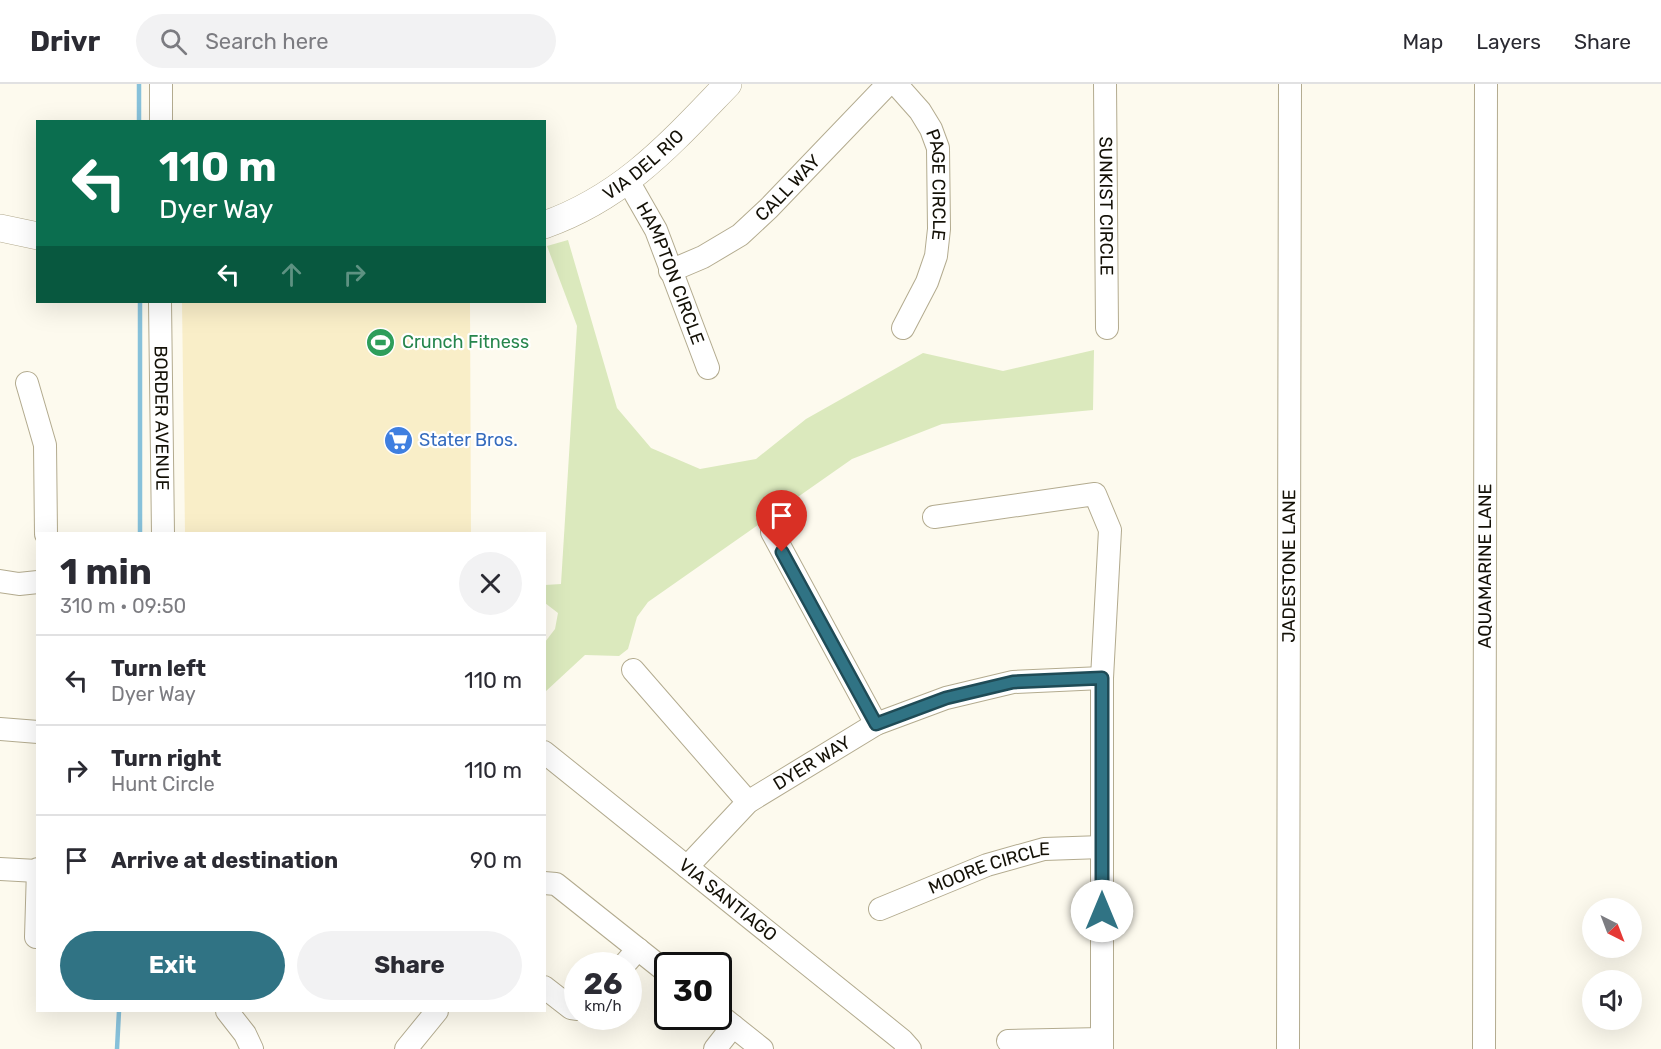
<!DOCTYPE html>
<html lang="en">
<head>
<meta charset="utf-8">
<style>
	:root { --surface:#fff; --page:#f2f2f3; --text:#2b2b33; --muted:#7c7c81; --line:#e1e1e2; --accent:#307384 }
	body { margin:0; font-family:Rubik,sans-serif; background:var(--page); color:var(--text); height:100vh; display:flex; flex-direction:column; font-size:22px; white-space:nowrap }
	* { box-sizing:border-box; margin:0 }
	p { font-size:20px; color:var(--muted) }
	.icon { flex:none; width:33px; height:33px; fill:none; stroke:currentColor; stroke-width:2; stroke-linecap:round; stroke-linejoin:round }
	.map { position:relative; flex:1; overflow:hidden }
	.drawer { position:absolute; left:36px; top:448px; width:510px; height:480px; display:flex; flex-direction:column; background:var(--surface); border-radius:0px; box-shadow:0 6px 24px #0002 }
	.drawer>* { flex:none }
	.guide { position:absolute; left:36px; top:36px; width:510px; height:183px; border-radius:0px; box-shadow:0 6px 24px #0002; background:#0b6e4f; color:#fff; overflow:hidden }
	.needle { width:39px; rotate:138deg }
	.tools { position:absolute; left:1582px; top:814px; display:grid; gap:12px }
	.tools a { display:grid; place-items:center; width:60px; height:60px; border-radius:50%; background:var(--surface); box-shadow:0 6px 24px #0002; font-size:30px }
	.speed { position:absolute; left:564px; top:868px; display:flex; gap:12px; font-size:30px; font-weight:700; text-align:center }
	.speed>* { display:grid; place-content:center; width:78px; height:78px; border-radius:50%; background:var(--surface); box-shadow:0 6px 24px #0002; line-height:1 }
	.speed small { font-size:15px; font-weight:400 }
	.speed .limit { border:3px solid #111; border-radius:9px; background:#fff; color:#111 }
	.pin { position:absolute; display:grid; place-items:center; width:51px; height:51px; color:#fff; margin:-62px -26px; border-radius:50% 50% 50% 0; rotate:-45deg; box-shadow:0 0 6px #0007 }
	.pin .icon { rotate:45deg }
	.me { position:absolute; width:66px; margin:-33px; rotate:0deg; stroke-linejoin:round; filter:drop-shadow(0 0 4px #0008) }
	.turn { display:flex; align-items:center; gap:21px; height:126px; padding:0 24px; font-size:27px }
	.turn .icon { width:78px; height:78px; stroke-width:2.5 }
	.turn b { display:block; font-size:42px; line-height:51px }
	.lanes { display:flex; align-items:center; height:57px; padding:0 24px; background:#0003; justify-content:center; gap:30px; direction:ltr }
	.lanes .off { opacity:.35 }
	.round { display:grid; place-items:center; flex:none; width:63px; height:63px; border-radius:32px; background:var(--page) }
	.overview { display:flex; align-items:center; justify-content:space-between; height:102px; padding:0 24px }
	h1 { font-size:36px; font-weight:700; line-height:45px }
	.cta { display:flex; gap:12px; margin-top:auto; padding:12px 24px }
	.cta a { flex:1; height:69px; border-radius:36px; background:var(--accent); color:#fff; font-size:24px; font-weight:700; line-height:69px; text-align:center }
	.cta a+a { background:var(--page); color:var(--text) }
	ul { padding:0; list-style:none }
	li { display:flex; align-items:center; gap:18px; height:90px; padding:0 24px; border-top:2px solid var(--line) }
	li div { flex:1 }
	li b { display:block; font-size:22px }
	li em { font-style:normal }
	header { display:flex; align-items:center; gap:36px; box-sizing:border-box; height:84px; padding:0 30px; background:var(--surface); border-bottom:2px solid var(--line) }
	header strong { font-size:28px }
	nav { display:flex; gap:33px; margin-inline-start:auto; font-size:21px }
	.search { width:420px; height:54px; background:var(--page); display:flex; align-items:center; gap:15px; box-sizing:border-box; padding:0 21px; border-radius:33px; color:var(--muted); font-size:22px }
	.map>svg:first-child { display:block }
	.built { fill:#f9eec8 }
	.green { fill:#dbe9bd }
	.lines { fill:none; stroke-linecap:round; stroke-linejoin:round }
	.stream { stroke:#87c1da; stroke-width:4.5 }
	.minor-casing { stroke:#b3ab8f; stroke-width:24 }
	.major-casing { stroke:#b3ab8f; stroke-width:28 }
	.minor { stroke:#fff; stroke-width:22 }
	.major { stroke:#fff; stroke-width:27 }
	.route-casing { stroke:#1f4b56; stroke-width:15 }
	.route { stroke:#307384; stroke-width:10 }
	.labels { text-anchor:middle; stroke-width:4.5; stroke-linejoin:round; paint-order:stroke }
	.street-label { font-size:18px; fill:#141107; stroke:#fff }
	.leisure-label { font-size:18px; fill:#27864d; stroke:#fff; text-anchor:start }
	.shop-label { font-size:18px; fill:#366cbe; stroke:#fff; text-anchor:start }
</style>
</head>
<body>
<header>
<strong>Drivr</strong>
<div class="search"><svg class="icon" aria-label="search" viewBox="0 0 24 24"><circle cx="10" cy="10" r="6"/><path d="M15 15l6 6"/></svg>Search here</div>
<nav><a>Map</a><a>Layers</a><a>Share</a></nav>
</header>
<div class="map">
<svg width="1661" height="965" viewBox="0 0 1661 965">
	<rect width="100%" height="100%" fill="#fdfaee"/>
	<path class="built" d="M182,218H470L471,450H185Z"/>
	<path class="green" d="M568,156L617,324L651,364L700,385L756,375L806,335L923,269L1003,287L1094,266L1093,326L942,340L852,375L648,518L637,533L628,565L619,572L585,571L545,608V558L555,545L558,529L545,519V501L561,500L577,242L547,162Z"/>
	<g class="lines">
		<path class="stream" d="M139,38V0
			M140,218V450
			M117,965L119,927"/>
		<defs>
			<g id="minor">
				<path id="s1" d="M896,0L920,27L931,45L938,64L939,145L936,172L927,198L903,244"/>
				<path id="s2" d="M1105,0L1107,244"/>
				<path d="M161,38V0"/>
				<path id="s3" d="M628,97L656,146L708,284"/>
				<path id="s4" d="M670,187L703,173L740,151L769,124L888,0"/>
				<path id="s5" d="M160,218L163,450"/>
				<path d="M27,299L45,361L46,450"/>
				<path d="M934,433L1095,410L1110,446L1102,594V965"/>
				<path d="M772,448L876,640"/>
				<path d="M0,497L19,500L38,498"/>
				<path d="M633,586L748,718"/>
				<path d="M0,645L38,648"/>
				<path id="s6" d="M544,668L902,956L910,965"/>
				<path id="s7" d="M687,783L748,718L876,640L946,614L1013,598L1102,594"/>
				<path d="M0,785L37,787"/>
				<path d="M544,799L556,800L668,889"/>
				<path id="s8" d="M880,825L987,781L1044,765L1102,763"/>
				<path d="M36,853L38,785"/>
				<path d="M623,882L638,865"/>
				<path d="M544,903L571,924L578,925"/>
				<path d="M227,927L245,950L252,965"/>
				<path d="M718,930L762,965"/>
				<path d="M1008,957L1102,955"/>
				<path d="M406,965L437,927"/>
				<path d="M715,965L733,942"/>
				<path id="s9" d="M1288,965L1290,0"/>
				<path id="s10" d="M1484,965L1486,0"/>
			</g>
			<g id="major">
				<path id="s11" d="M544,141C624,113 671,59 728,0"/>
				<path d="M0,144L38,152"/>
			</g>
		</defs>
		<use href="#minor" class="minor-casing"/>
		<use href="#major" class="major-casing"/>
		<use href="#minor" class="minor"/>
		<use href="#major" class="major"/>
	</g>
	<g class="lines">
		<defs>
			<path id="route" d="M782,468L876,640L946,614L1013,598L1102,594V827"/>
		</defs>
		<use href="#route" class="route-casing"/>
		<use href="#route" class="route"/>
	</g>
	<defs>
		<symbol id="stadium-disc" viewBox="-11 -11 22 22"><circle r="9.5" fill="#2e9e5b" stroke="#fff"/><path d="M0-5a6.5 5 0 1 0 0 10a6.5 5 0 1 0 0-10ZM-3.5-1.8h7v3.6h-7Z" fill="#fff"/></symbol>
		<symbol id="supermarket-disc" viewBox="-11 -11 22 22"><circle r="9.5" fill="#3f7fe0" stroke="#fff"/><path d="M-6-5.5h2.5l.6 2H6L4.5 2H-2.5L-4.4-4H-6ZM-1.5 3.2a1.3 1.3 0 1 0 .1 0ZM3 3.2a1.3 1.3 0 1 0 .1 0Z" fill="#fff"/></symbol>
	</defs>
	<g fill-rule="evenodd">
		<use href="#stadium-disc" x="364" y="242" width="33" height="33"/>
		<use href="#supermarket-disc" x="382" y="340" width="33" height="33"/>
	</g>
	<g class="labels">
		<g class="street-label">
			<text dy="6" stroke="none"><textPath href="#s11" startOffset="117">VIA DEL RIO</textPath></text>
			<text dy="6" stroke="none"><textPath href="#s1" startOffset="114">PAGE CIRCLE</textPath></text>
			<text dy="6" stroke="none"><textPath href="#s4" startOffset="146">CALL WAY</textPath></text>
			<text dy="6" stroke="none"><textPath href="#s2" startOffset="122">SUNKIST CIRCLE</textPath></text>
			<text dy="6" stroke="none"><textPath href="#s3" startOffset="102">HAMPTON CIRCLE</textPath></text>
			<text dy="6" stroke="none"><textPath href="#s5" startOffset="116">BORDER AVENUE</textPath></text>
			<text dy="6" stroke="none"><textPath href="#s9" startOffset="483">JADESTONE LANE</textPath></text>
			<text dy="6" stroke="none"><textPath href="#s10" startOffset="483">AQUAMARINE LANE</textPath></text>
			<text dy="6" stroke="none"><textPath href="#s7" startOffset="164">DYER WAY</textPath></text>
			<text dy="6" stroke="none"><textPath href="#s8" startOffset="117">MOORE CIRCLE</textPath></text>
			<text dy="6" stroke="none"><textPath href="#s6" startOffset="236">VIA SANTIAGO</textPath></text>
		</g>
		<g class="leisure-label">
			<text x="402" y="264">Crunch Fitness</text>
		</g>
		<g class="shop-label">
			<text x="419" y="362">Stater Bros.</text>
		</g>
	</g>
</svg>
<div class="tools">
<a><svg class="needle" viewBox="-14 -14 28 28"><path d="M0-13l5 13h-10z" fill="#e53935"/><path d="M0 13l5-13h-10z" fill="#7c7c81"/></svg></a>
<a><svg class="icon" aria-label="sound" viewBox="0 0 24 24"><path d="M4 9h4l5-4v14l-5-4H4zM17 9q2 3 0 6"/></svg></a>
</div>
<div class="speed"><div>26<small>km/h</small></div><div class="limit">30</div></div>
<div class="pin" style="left:782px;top:468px;background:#d93025"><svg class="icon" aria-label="arrive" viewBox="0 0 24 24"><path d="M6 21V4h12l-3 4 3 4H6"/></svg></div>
<svg class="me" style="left:1102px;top:827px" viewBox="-20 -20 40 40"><circle r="19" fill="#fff"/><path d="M0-13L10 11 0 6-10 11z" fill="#307384"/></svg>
<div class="guide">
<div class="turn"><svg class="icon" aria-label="left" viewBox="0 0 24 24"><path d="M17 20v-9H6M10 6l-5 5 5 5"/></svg><div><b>110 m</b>Dyer Way</div></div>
<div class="lanes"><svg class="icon" aria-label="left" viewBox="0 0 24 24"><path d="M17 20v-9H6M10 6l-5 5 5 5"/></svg><svg class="icon off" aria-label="ahead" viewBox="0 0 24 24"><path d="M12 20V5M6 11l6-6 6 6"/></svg><svg class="icon off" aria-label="right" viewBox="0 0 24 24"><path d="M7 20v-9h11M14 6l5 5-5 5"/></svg></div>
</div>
<section class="drawer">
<div class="overview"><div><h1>1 min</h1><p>310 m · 09:50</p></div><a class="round"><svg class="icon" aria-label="close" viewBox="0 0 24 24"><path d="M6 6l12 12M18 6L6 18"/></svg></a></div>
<ul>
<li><svg class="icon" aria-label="left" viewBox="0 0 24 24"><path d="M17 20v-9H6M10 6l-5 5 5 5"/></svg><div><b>Turn left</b><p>Dyer Way</p></div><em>110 m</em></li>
<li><svg class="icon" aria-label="right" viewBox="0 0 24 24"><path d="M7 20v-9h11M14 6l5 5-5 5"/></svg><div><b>Turn right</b><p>Hunt Circle</p></div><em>110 m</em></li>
<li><svg class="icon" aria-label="arrive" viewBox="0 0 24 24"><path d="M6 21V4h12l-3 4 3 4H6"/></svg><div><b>Arrive at destination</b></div><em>90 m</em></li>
</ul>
<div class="cta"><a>Exit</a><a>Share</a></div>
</section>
</div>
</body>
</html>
